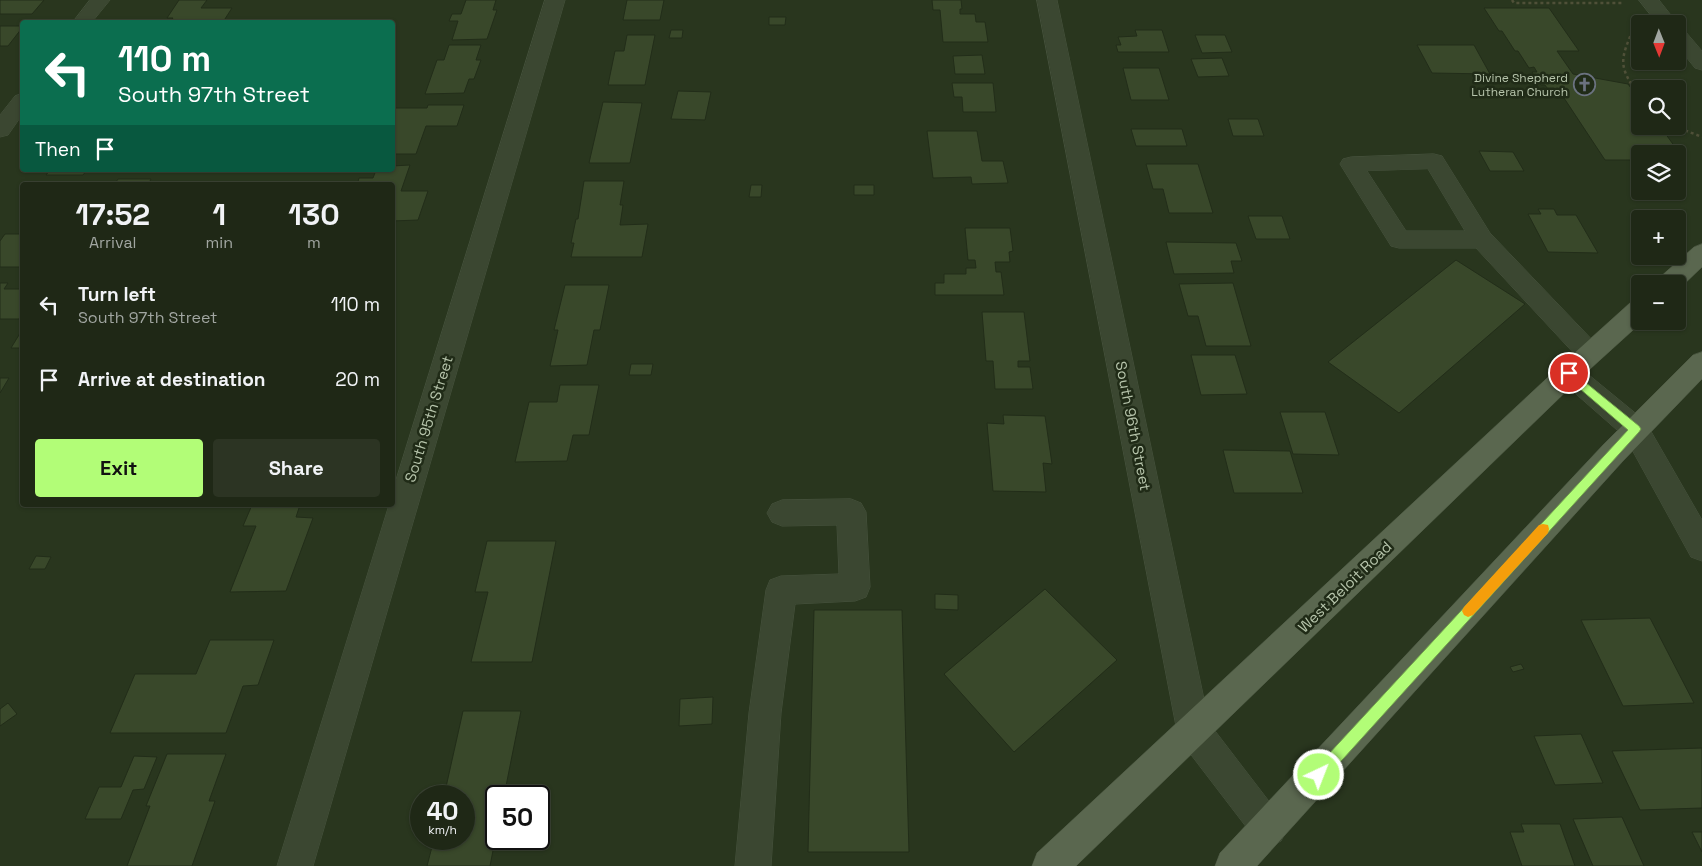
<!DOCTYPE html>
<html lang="en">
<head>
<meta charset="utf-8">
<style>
	:root { --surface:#1f2816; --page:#2c3423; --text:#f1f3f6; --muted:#a1a6a1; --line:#3c4435; --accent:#b2fd77 }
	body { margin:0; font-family:"Space Grotesk",sans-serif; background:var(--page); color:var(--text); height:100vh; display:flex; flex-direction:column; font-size:19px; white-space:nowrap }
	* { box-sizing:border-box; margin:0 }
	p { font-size:16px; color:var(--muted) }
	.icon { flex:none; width:28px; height:28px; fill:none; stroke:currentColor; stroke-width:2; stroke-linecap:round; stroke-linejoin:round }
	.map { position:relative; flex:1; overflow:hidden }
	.drawer { position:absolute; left:20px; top:182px; width:375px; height:325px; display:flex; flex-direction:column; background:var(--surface); border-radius:5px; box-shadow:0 1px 4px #0004,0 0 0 1px var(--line) }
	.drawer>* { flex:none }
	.banner { position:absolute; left:20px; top:20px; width:375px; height:152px; border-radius:5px; box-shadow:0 1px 4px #0004,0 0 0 1px var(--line); background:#0b6e4f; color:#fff; overflow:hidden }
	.needle { width:32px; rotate:179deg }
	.buttons { position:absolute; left:1631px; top:15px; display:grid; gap:10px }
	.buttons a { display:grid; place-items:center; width:55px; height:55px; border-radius:5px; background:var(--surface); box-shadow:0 1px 4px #0004,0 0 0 1px var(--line); font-size:25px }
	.speed { position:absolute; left:410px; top:785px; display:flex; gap:10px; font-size:25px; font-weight:700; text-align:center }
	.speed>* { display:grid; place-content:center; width:65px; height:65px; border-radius:50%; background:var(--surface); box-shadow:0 1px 4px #0004,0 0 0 1px var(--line); line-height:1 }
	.speed small { font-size:12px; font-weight:400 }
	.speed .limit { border:2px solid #111; border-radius:8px; background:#fff; color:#111 }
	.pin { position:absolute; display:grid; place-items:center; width:42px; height:42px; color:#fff; margin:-21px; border:2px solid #fff; border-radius:50%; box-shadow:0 1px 5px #0007 }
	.me { position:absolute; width:55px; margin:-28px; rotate:43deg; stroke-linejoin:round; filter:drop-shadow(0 0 4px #0008) }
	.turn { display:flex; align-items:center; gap:18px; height:105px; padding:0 15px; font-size:22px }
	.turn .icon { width:65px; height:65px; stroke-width:2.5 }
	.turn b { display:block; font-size:35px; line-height:42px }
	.then { display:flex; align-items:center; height:48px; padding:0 15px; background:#0003; gap:10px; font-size:19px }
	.eta { display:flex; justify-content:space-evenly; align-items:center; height:85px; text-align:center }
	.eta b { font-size:30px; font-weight:700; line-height:35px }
	.action { display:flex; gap:10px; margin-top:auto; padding:10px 15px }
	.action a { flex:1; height:58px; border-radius:5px; background:var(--accent); color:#111; font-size:20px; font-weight:700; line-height:58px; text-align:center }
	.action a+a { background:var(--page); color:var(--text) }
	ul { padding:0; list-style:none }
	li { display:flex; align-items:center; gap:15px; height:75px; padding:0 15px }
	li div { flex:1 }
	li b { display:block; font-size:19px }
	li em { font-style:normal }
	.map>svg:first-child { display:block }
	.building { fill:#39482a; stroke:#222d19 }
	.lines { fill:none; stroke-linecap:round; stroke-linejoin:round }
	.minor-casing { stroke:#47533e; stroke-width:1 }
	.major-casing { stroke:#47533e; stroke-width:1 }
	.path { stroke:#4f5038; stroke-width:2.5; stroke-dasharray:3 3; stroke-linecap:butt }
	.minor { fill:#3b4731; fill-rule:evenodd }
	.major { fill:#5a674f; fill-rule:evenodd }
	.route { fill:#b2fd77; stroke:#74a44d }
	.slow { fill:#f59e0b }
	.labels { text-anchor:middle; stroke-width:5; stroke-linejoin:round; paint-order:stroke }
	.far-poi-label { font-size:12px; fill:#b6c4ab; stroke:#202b17; text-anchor:end }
	.street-label { font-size:15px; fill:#b6c4ab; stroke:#202b17 }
</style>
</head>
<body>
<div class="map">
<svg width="1702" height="866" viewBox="0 0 1702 866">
	<rect width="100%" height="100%" fill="#29361e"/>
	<path class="building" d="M0,0H44L32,14H0Z
		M179,0H207L201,8H232L223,22H170L173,18H167Z
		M466,0H496L493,10H497L487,39L452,40L458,21H449L452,14H461Z
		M627,0H664L660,20H623Z
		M932,0H961L962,9H960V14H975L976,22H985L988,42H943L940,10H933Z
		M1484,8H1549L1579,51H1557L1573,74L1628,84L1631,88L1640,90V126H1660L1685,161H1678V154H1640V160H1605L1564,98H1554L1545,85H1541L1532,72H1537L1534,67L1529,68L1518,51H1515L1502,31H1499Z
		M769,17H786L785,25H769Z
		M0,26H22V28L8,46H0Z
		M671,30H683L682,38H669Z
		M1135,30H1162L1169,52H1118L1116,45H1121L1118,37L1137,36Z
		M627,35H655L645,85H608L615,51H624Z
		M1195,35H1225L1232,52L1202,53Z
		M449,45H481L476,60H481L474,79H469L464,93L425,94L437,60H444Z
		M1417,45H1474L1490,74L1432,73Z
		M982,55L985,74H955L953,56Z
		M1222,58L1229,76L1198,77L1191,59Z
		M1123,68H1159L1169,100H1131Z
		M952,83H993L996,112H963L962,97H954Z
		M678,91L711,92L705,120L671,119Z
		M603,102L642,103L630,163H589Z
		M428,105H464L457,126H426L416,154H392V108H427Z
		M1228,119H1258L1264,136H1233Z
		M1131,129H1182L1187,146H1136Z
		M927,131H977L982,161H1003L1008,183L972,184L971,177L933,178Z
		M1479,151L1513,152L1524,171H1490Z
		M1146,164H1198L1213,213H1169L1163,189H1153Z
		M410,165L401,191H428L418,220L392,221V185H357L359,178H373L376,170H392V166Z
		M50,170H87L83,175H46Z
		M118,179H151L148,185H114Z
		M584,181H624L620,205H623L620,225L648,224L642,257H571L574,243H571L576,219H578Z
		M751,185H762L761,197H749Z
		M854,185H874V195H854Z
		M1538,209H1554L1557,215H1576L1598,253L1548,252L1528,214H1541Z
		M1248,216H1282L1290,239H1256Z
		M965,228H1010L1013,251L1009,252L1010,262H995L996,272H1001L1004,295H935V283H944V274H966V268H976L975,260H968Z
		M5,234H22V267H0V241Z
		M1166,242L1236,243L1242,261H1231L1234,273L1174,274Z
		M1456,260L1525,304L1399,413L1328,362Z
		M0,283H8L4,289H22V314L19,319H0Z
		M1233,283L1251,346H1206L1198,316H1188L1179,284Z
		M565,285H609L600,330H594L587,365L550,366L558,330H554Z
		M982,312H1024L1030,361H1018V367H1030L1033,389H995L993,361H986Z
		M22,330V348H11Z
		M1191,355H1235L1247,394L1201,395Z
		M631,364H653L651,375H629Z
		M0,378H9L0,393Z
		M560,385H599L589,435H573L567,461L515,462L529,402H557Z
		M1280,412H1325L1339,455L1293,454Z
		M1003,415L1045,416L1052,464L1043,463L1046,492L993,491L987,423L1004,424Z
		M1223,450L1290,451L1303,493H1234Z
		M252,505H300L296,517L313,518L286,591L230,592L256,526H243Z
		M487,541H556L532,662H471L488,592H475Z
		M36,556L51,557L45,569H29Z
		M1045,589L1117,660L1014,752L944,674Z
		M935,594L958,595V610L935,609Z
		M814,610H902L909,852H808Z
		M1650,618L1694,703L1623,706L1581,620Z
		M210,640H274L258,685L243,686L226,733H110L135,674H196Z
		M1521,664L1524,669L1513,672L1510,667Z
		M713,697L712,724L679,726L680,699Z
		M8,703L17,714L0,726V709Z
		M463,711H521L504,796H496V835L490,866H427L434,839H464V796H444Z
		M1581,734L1603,783L1555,785L1534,736Z
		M1702,748V808L1640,810L1612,751Z
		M167,754H226L209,801H215L192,866H127L150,806H146Z
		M134,756L157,757L144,789L133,790L121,819H85L99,787H121Z
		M1622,817L1644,866H1593L1573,819Z
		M1521,824H1560L1575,866H1522L1510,832H1524Z
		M1692,832H1702V852Z"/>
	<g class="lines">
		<defs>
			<path id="minor" d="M90,0H110L92,22H73Z
				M545,0H565L313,866H277L389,505H392V493Z
				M1037,0H1057L1209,723L1281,817L1287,829L1281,841L1269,847L1257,841L1182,743L1177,731Z
				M1639,0H1659L1678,24H1658Z
				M1678,29L1685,31L1702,51V70L1695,68L1678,47Z
				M22,94V115L8,135L0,137V115L15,96Z
				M1434,154L1442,156L1490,233L1599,347L1603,354L1599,361L1590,364L1581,361L1476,248H1399L1391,246L1340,164L1343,159L1351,157ZM1428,169L1465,231H1406L1367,171Z
				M1569,363L1578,366L1645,421L1702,520V561L1691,557L1625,437L1560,380L1556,373L1560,366Z
				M851,499L861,503L866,512L870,587L866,597L855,601L795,604L781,713L771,866H735L749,713L766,590L770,580L781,576L839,574L837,525L782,526L772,522L767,513L772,504L782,500Z"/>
			<path id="major" d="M1702,244V267L1678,290V284H1656L1659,278L1694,247Z
				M1640,300V321H1643L1578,380L1076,866H1032L1037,853L1560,366L1631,302Z
				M1702,352V379L1623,461L1257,866H1215L1220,853L1603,445L1693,355Z"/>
		</defs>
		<use href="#minor" class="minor-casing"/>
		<use href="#major" class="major-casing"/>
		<path class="path" d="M1512,0L1514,3H1622
			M1635,25C1620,60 1617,65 1640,97
			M1674,126L1702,137"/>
		<use href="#minor" class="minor"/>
		<use href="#major" class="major"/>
	</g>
	<path class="route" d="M1569,369L1639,426L1641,429L1639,432L1324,780L1319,782L1314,780L1312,775L1314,770L1628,430L1565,376L1563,373L1565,370Z"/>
	<path class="slow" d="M1543,524L1548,525L1549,529L1548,533L1473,615L1468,617L1464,615L1462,611L1464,607L1539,525Z"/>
	<defs>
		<symbol id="church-ring" viewBox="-11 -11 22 22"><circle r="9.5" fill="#202b17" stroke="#6b7280" stroke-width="1.5"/><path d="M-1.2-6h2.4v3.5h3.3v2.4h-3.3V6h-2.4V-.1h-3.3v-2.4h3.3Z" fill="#6b7280"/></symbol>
	</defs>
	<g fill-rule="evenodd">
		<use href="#church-ring" x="1572" y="72" width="25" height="25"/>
	</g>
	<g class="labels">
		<g class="far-poi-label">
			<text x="1568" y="82">Divine Shepherd<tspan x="1568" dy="14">Lutheran Church</tspan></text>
		</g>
		<g class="street-label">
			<text transform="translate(429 419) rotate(-73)" y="5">South 95th Street</text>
			<text transform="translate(1133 426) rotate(79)" y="5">South 96th Street</text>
			<text transform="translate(1345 587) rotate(-44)" y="5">West Beloit Road</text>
		</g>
	</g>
</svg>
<div class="buttons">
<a><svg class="needle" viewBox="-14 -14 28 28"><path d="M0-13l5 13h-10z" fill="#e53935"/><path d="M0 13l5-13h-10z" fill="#a1a6a1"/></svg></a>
<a><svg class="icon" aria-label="search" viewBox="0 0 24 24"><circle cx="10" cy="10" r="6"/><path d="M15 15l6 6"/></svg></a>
<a><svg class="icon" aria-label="layers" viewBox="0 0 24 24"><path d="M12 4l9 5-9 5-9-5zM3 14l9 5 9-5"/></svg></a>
<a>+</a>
<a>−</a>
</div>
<div class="speed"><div>40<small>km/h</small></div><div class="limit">50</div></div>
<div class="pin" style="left:1569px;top:373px;background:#d93025"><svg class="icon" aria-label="arrive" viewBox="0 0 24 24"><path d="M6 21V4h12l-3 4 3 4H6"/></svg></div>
<svg class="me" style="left:1319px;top:775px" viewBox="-20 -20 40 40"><circle r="17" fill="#b2fd77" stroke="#fff" stroke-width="3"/><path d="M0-11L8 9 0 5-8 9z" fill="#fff"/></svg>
<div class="banner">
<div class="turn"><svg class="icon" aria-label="left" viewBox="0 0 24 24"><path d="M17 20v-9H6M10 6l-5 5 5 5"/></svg><div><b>110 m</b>South 97th Street</div></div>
<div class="then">Then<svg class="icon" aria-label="arrive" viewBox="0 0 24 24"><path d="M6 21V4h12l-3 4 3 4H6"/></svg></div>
</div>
<section class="drawer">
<div class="eta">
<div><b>17:52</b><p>Arrival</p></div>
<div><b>1</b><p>min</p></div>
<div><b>130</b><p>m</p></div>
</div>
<ul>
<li><svg class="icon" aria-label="left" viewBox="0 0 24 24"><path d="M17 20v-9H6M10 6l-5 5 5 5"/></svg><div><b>Turn left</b><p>South 97th Street</p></div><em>110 m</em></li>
<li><svg class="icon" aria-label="arrive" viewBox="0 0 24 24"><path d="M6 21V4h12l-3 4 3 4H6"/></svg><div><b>Arrive at destination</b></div><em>20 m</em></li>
</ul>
<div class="action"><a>Exit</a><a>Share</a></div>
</section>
</div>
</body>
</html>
